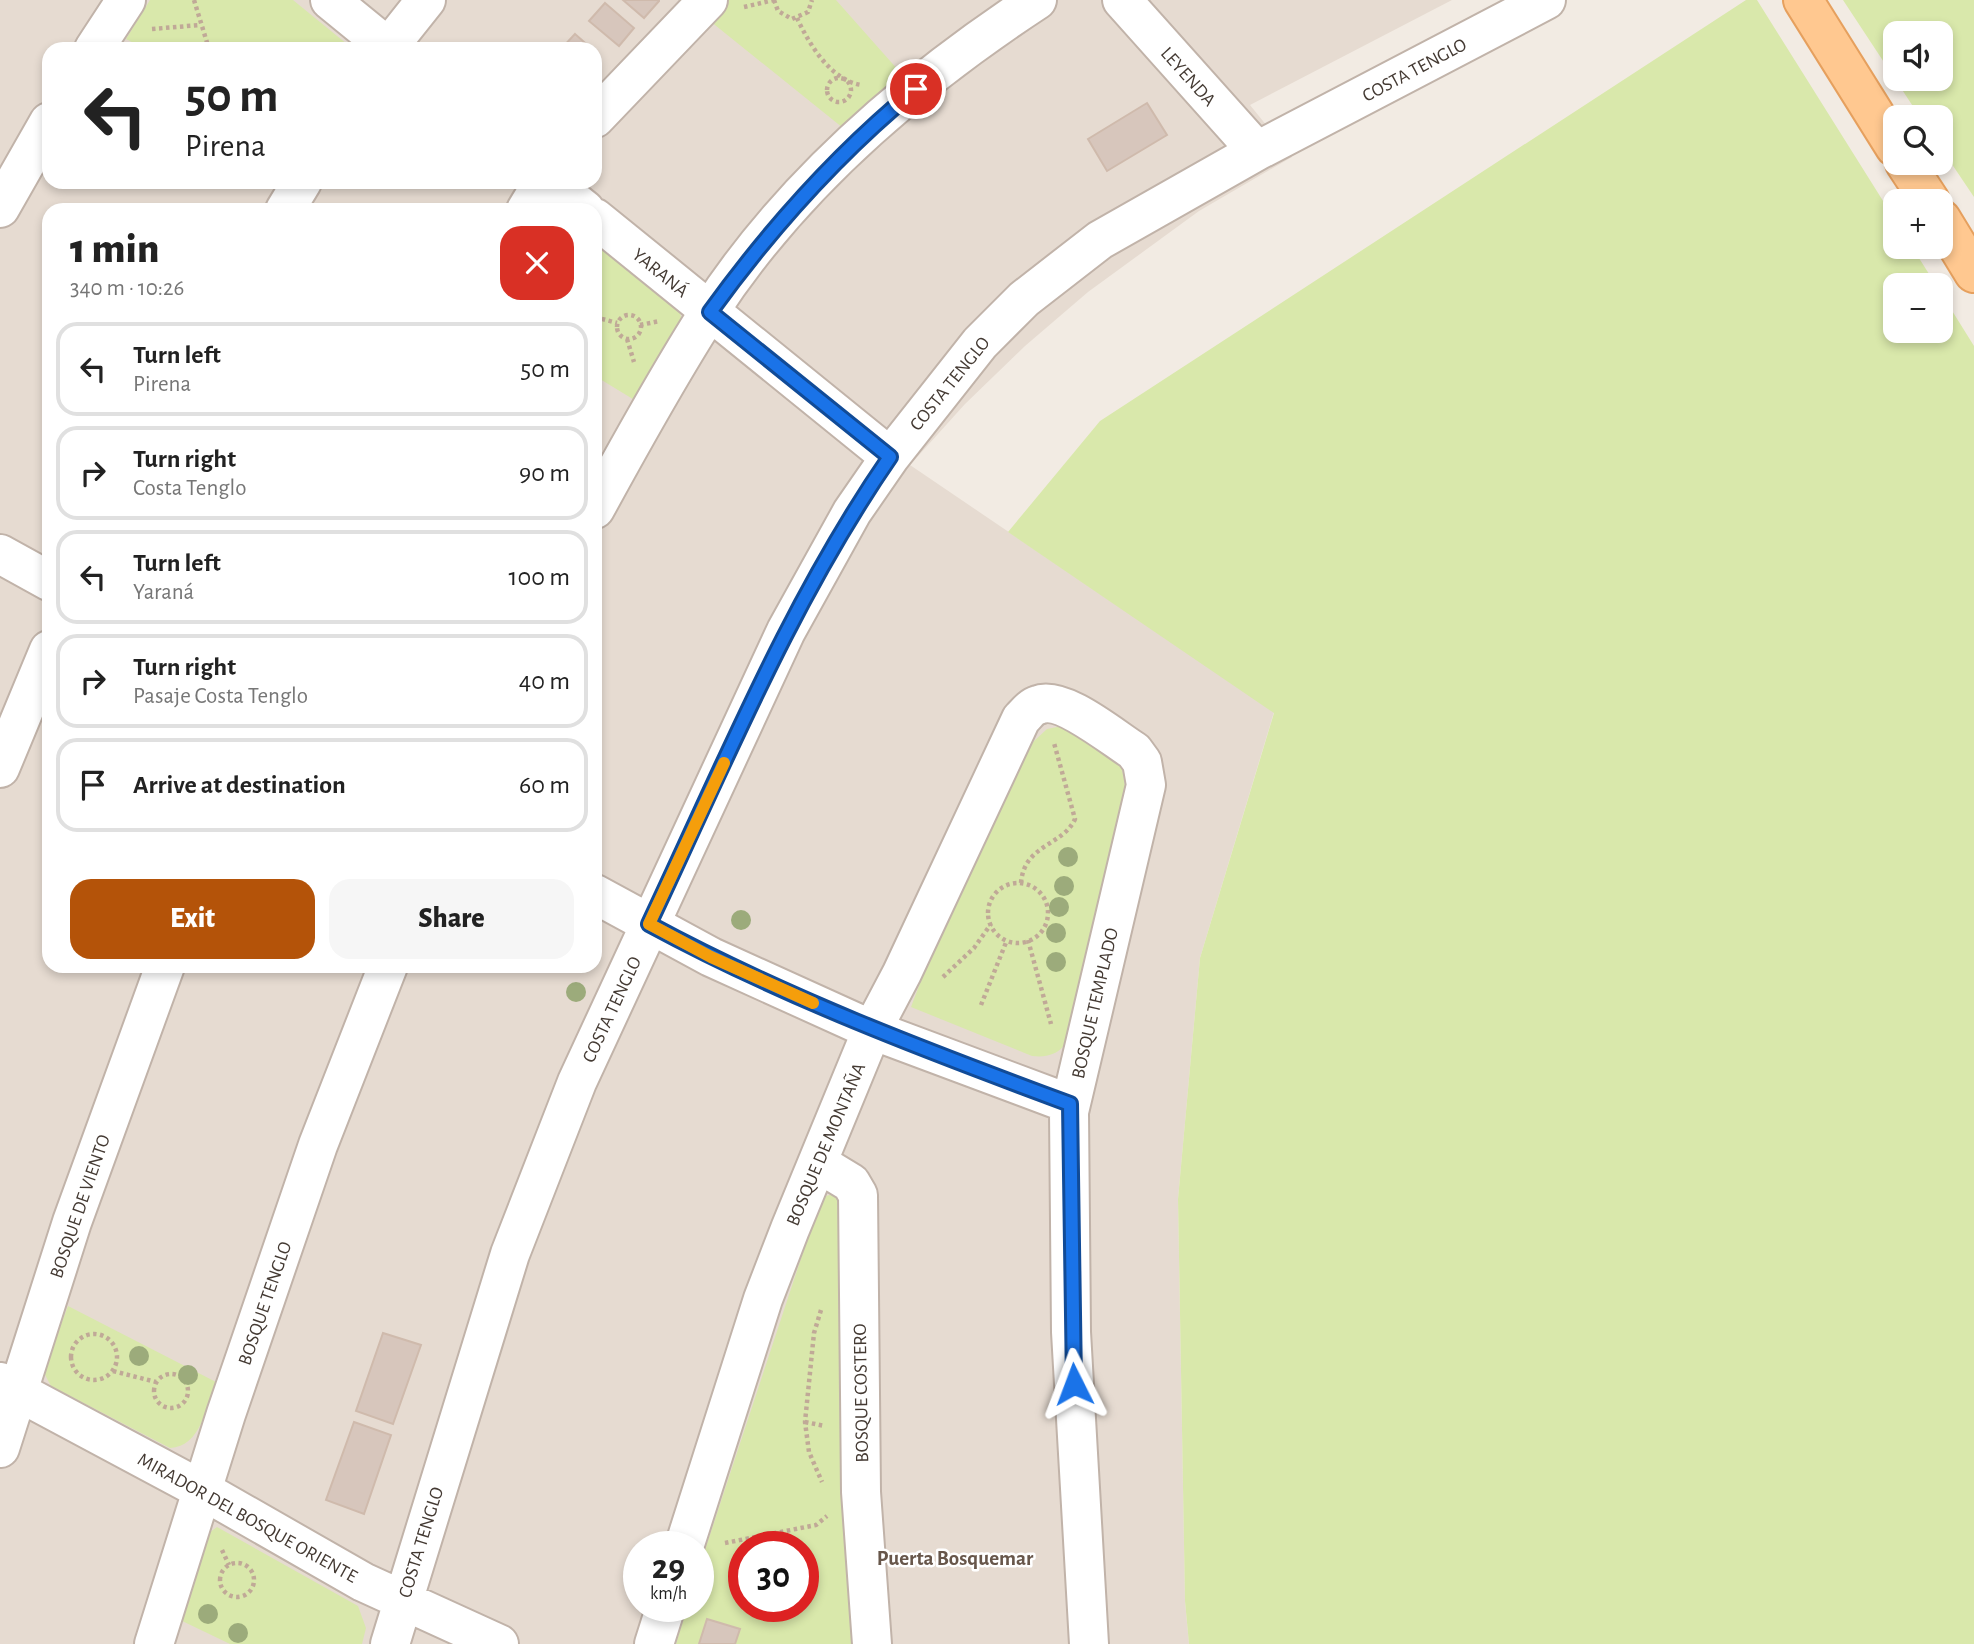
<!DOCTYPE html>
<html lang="en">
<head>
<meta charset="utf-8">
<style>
	:root { --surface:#fff; --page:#f6f6f6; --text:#222; --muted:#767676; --line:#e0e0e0; --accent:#b45309 }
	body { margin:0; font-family:"Alegreya Sans",sans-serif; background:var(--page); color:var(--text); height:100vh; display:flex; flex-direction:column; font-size:26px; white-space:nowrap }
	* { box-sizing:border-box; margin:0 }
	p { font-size:23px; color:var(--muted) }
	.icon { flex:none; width:38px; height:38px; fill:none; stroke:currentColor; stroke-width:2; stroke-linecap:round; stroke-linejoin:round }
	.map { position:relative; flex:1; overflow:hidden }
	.details { position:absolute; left:42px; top:203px; width:560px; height:770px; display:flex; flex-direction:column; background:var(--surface); border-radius:21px; box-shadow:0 4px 10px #0003 }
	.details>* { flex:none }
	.hud { position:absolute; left:42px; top:42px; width:560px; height:147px; border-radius:21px; box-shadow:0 4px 10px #0003; background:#fff; color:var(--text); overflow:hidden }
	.controls { position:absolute; left:1883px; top:21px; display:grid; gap:14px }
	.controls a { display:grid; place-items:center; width:70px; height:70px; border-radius:14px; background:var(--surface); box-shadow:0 4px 10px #0003; font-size:35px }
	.speed { position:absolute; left:623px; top:1531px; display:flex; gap:14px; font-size:35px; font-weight:700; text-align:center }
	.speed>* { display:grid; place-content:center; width:91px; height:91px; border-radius:50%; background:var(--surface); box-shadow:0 4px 10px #0003; line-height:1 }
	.speed small { font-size:18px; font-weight:400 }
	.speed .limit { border:10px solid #d22; background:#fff; color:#111 }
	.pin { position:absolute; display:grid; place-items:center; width:60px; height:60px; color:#fff; margin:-30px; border:4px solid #fff; border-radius:50%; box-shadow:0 2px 7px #0007 }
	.me { position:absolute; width:77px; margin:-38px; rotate:357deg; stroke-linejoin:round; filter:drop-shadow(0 0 5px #0008) }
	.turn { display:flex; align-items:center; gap:24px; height:147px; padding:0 28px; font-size:32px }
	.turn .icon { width:91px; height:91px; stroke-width:2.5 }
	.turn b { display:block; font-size:49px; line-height:60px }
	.round { display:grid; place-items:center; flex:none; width:74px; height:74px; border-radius:21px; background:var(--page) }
	.head { display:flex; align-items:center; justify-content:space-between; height:119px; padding:0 28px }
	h1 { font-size:42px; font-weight:800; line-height:52px }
	.action { display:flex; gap:14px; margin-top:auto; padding:14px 28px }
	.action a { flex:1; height:80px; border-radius:21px; background:var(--accent); color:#fff; font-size:28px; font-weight:800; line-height:80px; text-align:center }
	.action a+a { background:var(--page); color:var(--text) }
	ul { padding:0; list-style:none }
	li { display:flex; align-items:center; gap:21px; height:94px; margin:0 14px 10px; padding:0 14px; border:4px solid var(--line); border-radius:21px }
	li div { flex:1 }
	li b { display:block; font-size:26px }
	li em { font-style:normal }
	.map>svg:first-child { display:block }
	.residential { fill:#e6dbd1; fill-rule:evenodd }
	.green { fill:#d9e8ab; fill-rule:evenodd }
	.building { fill:#d7c6bc; stroke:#cfbaac; stroke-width:2 }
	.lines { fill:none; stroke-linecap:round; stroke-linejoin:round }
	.minor-casing { stroke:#c1b3a9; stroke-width:42 }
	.major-casing { stroke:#e6a05e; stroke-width:42 }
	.path { stroke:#c0a997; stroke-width:4.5; stroke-dasharray:3.5 3.5; stroke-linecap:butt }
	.minor { stroke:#fff; stroke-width:38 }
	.major { stroke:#ffc890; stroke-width:38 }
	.tree { fill:#9cab7b }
	.route-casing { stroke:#114b97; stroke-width:18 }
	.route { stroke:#1a73e8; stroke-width:12 }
	.slow { stroke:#f59e0b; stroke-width:12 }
	.labels { text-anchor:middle; stroke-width:5; stroke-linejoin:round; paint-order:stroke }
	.street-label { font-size:19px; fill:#443a33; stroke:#fff }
	.neighbourhood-label { font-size:21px; font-weight:bold; fill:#67564a; stroke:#fff }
</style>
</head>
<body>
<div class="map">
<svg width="1974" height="1644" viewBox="0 0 1974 1644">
	<rect width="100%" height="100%" fill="#f2ebe3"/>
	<path class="residential" d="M0,0H1452L1250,105L1292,157L1199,211L1088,292L1025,346L965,404L910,465L1274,712L1200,958L1178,1199L1185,1601L1189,1644H0ZM49,49H595V182H49ZM49,210H595V966H49ZM639,1547H698V1606H639ZM744,1547H803V1606H744Z"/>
	<path class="green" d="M150,0H293L353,49H145L126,39Z
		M722,0H836L907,80L848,132L705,17Z
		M1746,0H1757L1895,220V247H1912L1936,285H1895V331H1941V293L1974,346V1644H1189L1185,1601L1178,1199L1200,958L1274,713L1008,532L1100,421Z
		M1843,0H1974V197L1941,148V117H1920ZM1895,33H1941V79H1895Z
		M595,244L680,313L682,321L641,404L595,376Z
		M1067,725L1121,764L1125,785L1068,1040C1060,1054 1047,1058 1032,1056L911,1007L939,933L1033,742L1047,729Z
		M840,1192L862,1644H676L687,1607L698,1606V1571L815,1216L826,1196ZM744,1547H803V1606H744Z
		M68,1306L216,1382C207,1405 201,1447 170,1448L51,1386L43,1371Z
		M217,1527L358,1606L366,1628L362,1644H230L178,1619L206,1535Z"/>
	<path class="building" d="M623,0H659V1L644,18Z
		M605,3L634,28L619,46L589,21Z
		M575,34L592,49H561Z
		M1147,103L1167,135L1107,171L1088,139Z
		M383,1333L421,1345L393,1424L356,1411Z
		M354,1422L391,1435L364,1514L326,1500Z
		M707,1619L740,1629L735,1644H699Z"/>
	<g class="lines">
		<defs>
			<path id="minor" d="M330,0L390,49
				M1122,0L1257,151
				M94,49L126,0
				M387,49L426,0
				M595,118L708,0
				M550,182L585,210
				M0,208L49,122
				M285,210L302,182
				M526,210L543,182
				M595,218L890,457
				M595,509C631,443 668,376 709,312C791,185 912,82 1037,0
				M0,554L49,581
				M0,768L49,650
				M595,894L711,957L872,1030L1070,1104
				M818,1163L851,1183L858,1195L861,1492L872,1644
				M0,1382L202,1490L363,1582L499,1644
				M0,1448L72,1222L165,966
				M684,1547L763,1299L790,1229L872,1030L902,973L1021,719C1026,714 1031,707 1038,705C1062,695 1113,738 1134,751L1142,762L1146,785L1069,1112L1071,1332L1089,1644
				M154,1644L226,1414L318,1145L388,966
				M390,1644L510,1254L577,1082L786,631L852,512L890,457L980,343L1024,299L1100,240L1257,151L1546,0
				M654,1644L666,1606"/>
			<path id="major" d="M1803,0L1895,147
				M1905,163L1930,201
				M1941,219L1974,273"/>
		</defs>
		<use href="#minor" class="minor-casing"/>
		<use href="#major" class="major-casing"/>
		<path class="path" d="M194,0L209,49
			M774,0L778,11L792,19L808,12L812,0
			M744,7L774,0
			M797,18C809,44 831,81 862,85
			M152,29L200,25
			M827 90a12 12 0 1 1 24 0a12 12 0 1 1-24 0Z
			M617 327a12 12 0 1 1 24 0a12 12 0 1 1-24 0Z
			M595,317L617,323
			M640,325L660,321
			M627,339L634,362
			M1021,883C1024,844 1063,846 1075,819L1054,743
			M988 913a30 30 0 1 1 60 0a30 30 0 1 1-60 0Z
			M1028,940L1051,1024
			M943,977L974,948L991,924
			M981,1005L1007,940
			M821,1310L814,1333L805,1422L809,1452L822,1482
			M71 1357a23 23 0 1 1 46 0a23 23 0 1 1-46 0Z
			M113,1371L156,1382
			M154 1391a17 17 0 1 1 34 0a17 17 0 1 1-34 0Z
			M805,1422L825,1426
			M725,1543L816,1525L827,1516
			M222,1550L229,1565
			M220 1580a17 17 0 1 1 34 0a17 17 0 1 1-34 0Z"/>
		<use href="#minor" class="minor"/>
		<use href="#major" class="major"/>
	</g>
	<g class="tree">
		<circle cx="1068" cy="857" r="10"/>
		<circle cx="1064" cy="886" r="10"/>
		<circle cx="1059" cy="907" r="10"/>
		<circle cx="741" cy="920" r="10"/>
		<circle cx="1056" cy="933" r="10"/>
		<circle cx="1056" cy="962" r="10"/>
		<circle cx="576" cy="992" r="10"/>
		<circle cx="139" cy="1356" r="10"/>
		<circle cx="188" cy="1375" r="10"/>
		<circle cx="208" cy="1614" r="10"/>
		<circle cx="238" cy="1633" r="10"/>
	</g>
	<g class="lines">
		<defs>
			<path id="route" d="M916,89C837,154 770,229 710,312L890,457C790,602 724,765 649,924C784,997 927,1051 1070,1104L1074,1384"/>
		</defs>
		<use href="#route" class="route-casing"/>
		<use href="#route" class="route"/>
		<path class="slow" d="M724,763L649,924L711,957L813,1003"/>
	</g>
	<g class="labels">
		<g class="street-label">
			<text transform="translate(1414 69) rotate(-28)" y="7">COSTA TENGLO</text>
			<text transform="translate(1189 76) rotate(48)" y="7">LEYENDA</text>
			<text transform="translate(661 272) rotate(39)" y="7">YARANÁ</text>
			<text transform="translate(949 383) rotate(-51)" y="7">COSTA TENGLO</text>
			<text transform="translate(1094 1003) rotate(-77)" y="7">BOSQUE TEMPLADO</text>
			<text transform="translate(611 1009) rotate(-65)" y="7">COSTA TENGLO</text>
			<text transform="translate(825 1144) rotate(-67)" y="7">BOSQUE DE MONTAÑA</text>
			<text transform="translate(79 1206) rotate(-71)" y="7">BOSQUE DE VIENTO</text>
			<text transform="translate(264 1303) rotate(-71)" y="7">BOSQUE TENGLO</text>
			<text transform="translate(860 1393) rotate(-91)" y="7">BOSQUE COSTERO</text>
			<text transform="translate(248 1517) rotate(29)" y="7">MIRADOR DEL BOSQUE ORIENTE</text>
			<text transform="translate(420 1542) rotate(-73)" y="7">COSTA TENGLO</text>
		</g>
		<g class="neighbourhood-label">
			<text x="955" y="1565">Puerta Bosquemar</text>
		</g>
	</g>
</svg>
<div class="controls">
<a><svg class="icon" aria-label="sound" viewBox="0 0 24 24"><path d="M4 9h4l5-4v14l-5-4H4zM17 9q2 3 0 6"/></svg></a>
<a><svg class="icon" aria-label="search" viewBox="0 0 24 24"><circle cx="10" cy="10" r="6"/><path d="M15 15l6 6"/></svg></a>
<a>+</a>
<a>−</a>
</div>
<div class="speed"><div>29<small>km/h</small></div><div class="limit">30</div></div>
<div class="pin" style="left:916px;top:89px;background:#d93025"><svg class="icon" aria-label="arrive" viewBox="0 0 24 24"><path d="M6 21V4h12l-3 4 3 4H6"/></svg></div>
<svg class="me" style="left:1074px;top:1384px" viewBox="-20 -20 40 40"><path d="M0-17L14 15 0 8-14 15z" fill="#1a73e8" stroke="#fff" stroke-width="4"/></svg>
<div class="hud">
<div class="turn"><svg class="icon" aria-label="left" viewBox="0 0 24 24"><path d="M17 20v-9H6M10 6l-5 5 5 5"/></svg><div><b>50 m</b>Pirena</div></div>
</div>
<section class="details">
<div class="head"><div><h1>1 min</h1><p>340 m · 10:26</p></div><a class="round" style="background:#d93025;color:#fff"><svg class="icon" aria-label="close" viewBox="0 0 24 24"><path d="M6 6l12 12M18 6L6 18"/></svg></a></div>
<ul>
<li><svg class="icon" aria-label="left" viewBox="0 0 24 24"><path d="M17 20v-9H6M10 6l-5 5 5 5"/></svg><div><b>Turn left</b><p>Pirena</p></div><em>50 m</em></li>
<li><svg class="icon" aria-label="right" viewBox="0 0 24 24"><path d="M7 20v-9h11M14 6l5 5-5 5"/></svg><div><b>Turn right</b><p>Costa Tenglo</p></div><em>90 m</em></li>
<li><svg class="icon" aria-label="left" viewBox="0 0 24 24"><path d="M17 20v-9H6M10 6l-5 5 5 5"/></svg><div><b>Turn left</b><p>Yaraná</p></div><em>100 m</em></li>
<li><svg class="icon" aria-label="right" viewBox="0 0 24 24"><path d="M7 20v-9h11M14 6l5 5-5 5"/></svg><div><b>Turn right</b><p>Pasaje Costa Tenglo</p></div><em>40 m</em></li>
<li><svg class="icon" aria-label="arrive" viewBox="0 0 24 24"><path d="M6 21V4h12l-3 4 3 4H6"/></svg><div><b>Arrive at destination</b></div><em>60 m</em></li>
</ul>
<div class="action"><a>Exit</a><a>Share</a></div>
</section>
</div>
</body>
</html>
